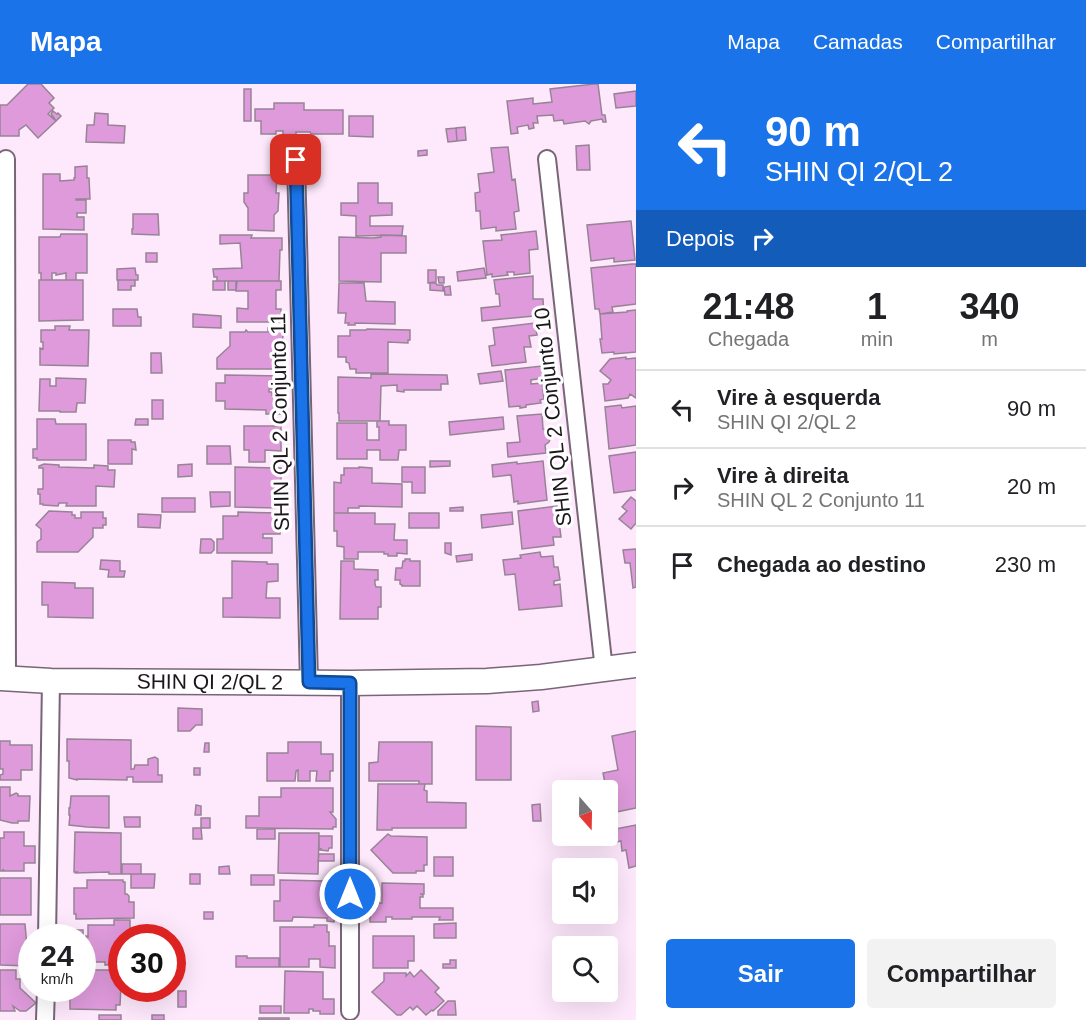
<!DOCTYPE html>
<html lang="pt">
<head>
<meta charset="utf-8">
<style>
	:root { --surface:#fff; --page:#f2f2f2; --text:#202124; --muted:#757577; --line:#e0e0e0; --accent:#1a73e8 }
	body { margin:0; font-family:Helvetica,sans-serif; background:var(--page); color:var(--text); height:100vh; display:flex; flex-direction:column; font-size:22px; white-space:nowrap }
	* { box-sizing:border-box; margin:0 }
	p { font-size:20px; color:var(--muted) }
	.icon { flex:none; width:33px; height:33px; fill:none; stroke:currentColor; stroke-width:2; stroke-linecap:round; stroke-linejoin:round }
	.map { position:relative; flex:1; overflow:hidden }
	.details { display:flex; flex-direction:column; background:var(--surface); width:450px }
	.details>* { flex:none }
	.banner { background:#1a73e8; color:#fff; overflow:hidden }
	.needle { width:39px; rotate:160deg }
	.controls { position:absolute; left:552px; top:696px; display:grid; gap:12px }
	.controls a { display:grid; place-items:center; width:66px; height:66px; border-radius:6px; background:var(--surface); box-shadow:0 6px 24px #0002; font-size:30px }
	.speed { position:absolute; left:18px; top:840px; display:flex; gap:12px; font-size:30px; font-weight:700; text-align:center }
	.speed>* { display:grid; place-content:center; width:78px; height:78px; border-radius:50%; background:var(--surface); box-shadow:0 6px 24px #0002; line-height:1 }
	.speed small { font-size:15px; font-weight:400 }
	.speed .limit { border:9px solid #d22; background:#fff; color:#111 }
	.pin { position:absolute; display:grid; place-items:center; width:51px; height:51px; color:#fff; margin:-26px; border-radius:12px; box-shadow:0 3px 9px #0006 }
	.me { position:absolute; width:66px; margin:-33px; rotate:0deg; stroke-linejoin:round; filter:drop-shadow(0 0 4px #0008) }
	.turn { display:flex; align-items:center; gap:21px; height:126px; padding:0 30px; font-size:27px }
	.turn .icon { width:78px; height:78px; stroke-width:2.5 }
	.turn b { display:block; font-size:42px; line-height:51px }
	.then { display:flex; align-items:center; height:57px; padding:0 30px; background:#0003; gap:12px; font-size:22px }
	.eta { display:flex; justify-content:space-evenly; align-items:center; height:102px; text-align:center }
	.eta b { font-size:36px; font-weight:600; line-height:42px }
	.cta { display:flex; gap:12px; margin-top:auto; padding:12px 30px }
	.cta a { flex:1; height:69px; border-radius:6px; background:var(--accent); color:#fff; font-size:24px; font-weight:600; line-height:69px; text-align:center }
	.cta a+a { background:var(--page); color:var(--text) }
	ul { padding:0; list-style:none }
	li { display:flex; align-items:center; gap:18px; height:78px; padding:0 30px; border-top:2px solid var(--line) }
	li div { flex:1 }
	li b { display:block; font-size:22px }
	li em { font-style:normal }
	header { display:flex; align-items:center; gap:36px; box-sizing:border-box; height:84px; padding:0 30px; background:var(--accent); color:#fff }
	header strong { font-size:28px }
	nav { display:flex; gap:33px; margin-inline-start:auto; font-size:21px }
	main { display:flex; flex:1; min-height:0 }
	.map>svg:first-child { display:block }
	.building { fill:#de9adb; stroke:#968495; stroke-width:1.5 }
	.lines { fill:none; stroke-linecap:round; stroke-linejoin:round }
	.street-casing { stroke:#786677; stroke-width:20 }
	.secondary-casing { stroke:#786677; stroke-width:27 }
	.street { stroke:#fff; stroke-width:16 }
	.secondary { stroke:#fff; stroke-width:24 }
	.route-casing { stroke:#114b97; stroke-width:15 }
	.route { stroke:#1a73e8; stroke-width:10 }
	.labels { text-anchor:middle; stroke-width:6; stroke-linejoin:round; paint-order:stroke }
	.street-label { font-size:21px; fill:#1c151b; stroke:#fefefe }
</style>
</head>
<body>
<header>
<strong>Mapa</strong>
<nav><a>Mapa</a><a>Camadas</a><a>Compartilhar</a></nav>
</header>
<main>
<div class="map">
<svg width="636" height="936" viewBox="0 0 636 936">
	<rect width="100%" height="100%" fill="#fee9fc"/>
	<path class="building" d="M28,0H41L54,14L49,19L54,24L48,30L56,37L38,54L26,41L19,46V52H0V21H7Z
		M594,0H598L602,31H605L606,38H603L602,35L591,37L589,40L585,37L564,40L563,36L554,37L553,31L537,32L538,39H533L534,44L529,45L528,41L517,43L518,49L511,50L507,17L533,14V20L552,18L550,5Z
		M244,5H251V37H244Z
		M636,7V22L616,24L614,10Z
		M274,19H304V26H343V50H311L310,48H296V52H283V47H276V50H261V37H255V25H274Z
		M53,27L57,30L58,29L61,32L56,37L51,30Z
		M95,29L108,30V41L125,42L124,59L86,58L87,41H94Z
		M349,32H373V53L349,52Z
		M465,43L466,56L457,57L456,44Z
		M456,44L457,57L448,58L446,45Z
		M589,61L590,86H577L576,62Z
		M508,63L512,96L515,95L519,127L514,128L516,145L496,147V143L481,145L480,127H476L475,109L480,108L478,90L494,88L491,64Z
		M427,66V71L418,72V67Z
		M87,82V94H89L90,115H76V116H86V129H77V133H84V146L43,145V90H60V97L74,96V94H75V83Z
		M248,91H277L276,109H279L278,127L274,131V147L248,146V124L244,118V109H248Z
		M358,99H378V119H392V131L370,132V142H403L402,151L356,152V132L341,131V119H358Z
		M133,130H158L159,151L132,150V145H133Z
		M631,137L635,176L614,178V174L591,177L587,141Z
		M536,147L538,165L529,166L530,189L514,191V188H507L508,191L492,193V190L487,191L483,157L502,156L501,151Z
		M61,150H87V189H76V196H66V189L56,191V189H52V196H41V189H39V153H60Z
		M220,151H252L251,154H282V166H280L279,197H217V193H214L213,185L242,184L240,159L220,160Z
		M381,151L406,152V169H381V198L339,197V153L373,154L381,153Z
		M146,169H157V178H146Z
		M632,180H636V220L612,223L613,228L600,230L599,225H595L591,184Z
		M135,184L136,191H138V196H117V185Z
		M484,184L486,194L458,197L457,188Z
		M428,186H436V198L428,199Z
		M533,192V215H543L544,231L482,237L481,224L500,222L499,210H496L494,196Z
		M438,193H444V199H439Z
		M39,196H83V236L39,237Z
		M118,196H135V202H131V206H118Z
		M213,197H225V206H213Z
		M228,197H236V206H228Z
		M237,197H281V206H276V225H281V238H237V224L248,225V207H236Z
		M339,199H364L366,217L395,218V240L355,239V241H348L349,239H345L346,229H338Z
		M430,199H436L437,201H443V207L430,206Z
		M450,202L451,211H445L444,203Z
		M113,225H137L138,233H141V242H113Z
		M636,226V268L614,270V268L602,269L600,255H602L600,230L627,228V227Z
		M193,230L221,232V244L193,243Z
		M535,239L537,251L529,252L531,263H524L526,278L492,282L489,262L495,261L493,244Z
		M55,242H70L69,246H89L88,282L40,281V264L43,265V258H41V246H55Z
		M268,244H281L283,245L282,285H217V274L230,262V248H245L246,246L248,248H268Z
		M367,245L410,246V256H408V259L388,258V289H356V285H350L349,279L346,278V273H338V252H350V246H366Z
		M151,269H161L162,289H151Z
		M626,273V275L636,274V314L630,310L628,314L605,317L603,300H608L611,296L600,287L610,275Z
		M542,282L543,294L531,296V300L542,299L544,315L540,316L541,319L526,321V323L520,324V322L509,323L505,286Z
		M501,287L503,297L480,300L478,290Z
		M371,290L447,291L448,300H441V306H404V308L397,307V301L381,302L380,337H339V329H338V293L371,294Z
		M225,291L282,292V305H269V308H272V311L281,312V330H266V326L225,325V317H216V299H225Z
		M56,294L86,295L85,319H77L76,328H60V327H39L40,295H50V302H56Z
		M152,316H163V335H152Z
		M621,321L622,324L636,322V361L609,365L605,323Z
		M542,330L543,345L548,347L551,352L549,358L545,361L546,369L508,373L507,359L520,358L517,332Z
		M503,333L504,345L450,351L449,338Z
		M37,335H55L56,340H86V376H37V374H33V365H37Z
		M136,335H148V341H135Z
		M377,337H389V341H406V366H399L398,376H380V366H367V375H337V339H367V356H379V343H377Z
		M244,342H281V367L265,366V378H249V366H244Z
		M108,356H131V358H135L136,366L132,365V380H108Z
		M207,362H230L231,380H207Z
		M636,368V406L614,409L609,372Z
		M430,377H450V382L430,383Z
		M543,377L547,416L518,420V417L514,418L511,391L493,393L492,381L517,378V380Z
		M44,380L59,381V383L94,384V381L108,382V386H115L114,403L96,402V422H66L67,419H59L58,422L43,421V420H40V410H38V405H43V384H39V382Z
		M192,380V392L178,393V381Z
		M235,383L281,384V424L235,423Z
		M359,383L372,384V399L402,400V423L359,422V424H348V429H334V398L341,399V391H344V384H359Z
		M402,383H425V409H412V398H402Z
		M210,408H230V422L211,423Z
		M631,413L636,417V439L631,445L619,435L627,427L622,423Z
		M162,414H195V428H162Z
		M557,422L561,453H553L554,461L522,465L518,427Z
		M463,423V427H450V424Z
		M49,427L72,428V431H75V434H81V428H103V434H106V441H103V444H93V453L78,468H37V458L41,455V445L36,441Z
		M238,428L280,429V450H263V454H272V469H217V455H223V432H238Z
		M512,428L513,440L482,444L481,431Z
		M334,429H375V440H395L394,456H407V470L397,469V472H388V470H384V468H358V475H344V463L337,462V447H334Z
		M409,429H439V444H409Z
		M138,430L161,431L160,444L138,443Z
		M201,455H211L214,458V466L211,469H200Z
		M445,459H451V471L445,469Z
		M636,465V503L633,504L630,479H625L623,466Z
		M540,468L541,473L553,472L554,483H558L560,496L554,497V501L560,500L562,522L519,526L515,490L505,491L503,476L521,474L520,471Z
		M472,470V476L457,478L456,472Z
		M405,475H410V477H420V502H402V501L400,500V496H395L396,484H402L403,477H405Z
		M101,476L120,477V487H125L124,493H108L109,486L100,485Z
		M232,477L267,478V480H278V497L267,498L266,514H280V534L223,533V514H232Z
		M341,477H354V485L378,486V496H375V500L376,503H381V523H378V535H340Z
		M42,498L75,499V504H93V534L48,533V521H42Z
		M538,617L539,627L533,628L532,618Z
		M178,624L202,625V641H196L190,647H178Z
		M476,642L511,643V696H476Z
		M636,647V724L611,729L603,689L618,686L612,652Z
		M67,655L131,656V685H134L135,681H148V675L155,673L158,675V691H162V698H133V693H127V696L77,695V696L69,694V677H67Z
		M0,657H10V661H32V686H21V696H0V691L3,690V685H0Z
		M288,658H321V670H333V687H330V697H316L317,687H310V697H298V686L296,687L295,697H267V669H288Z
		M379,658H432V700H419V697H369V679L378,678Z
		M205,659H209V668H204Z
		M194,684H200V691H194Z
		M378,700H425L424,706L427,707V718L466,719V744H392V746H377Z
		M0,703H10V712L16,709L18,710V712H30L29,737H18V739H12L0,736Z
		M591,703V706H572Z
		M281,704H333V728H330L336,735V743H333V745L246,744V732H259V713H281Z
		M71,712H109V744L87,743L69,741L70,731H69V724H70Z
		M540,720L541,737H533L532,721Z
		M196,721L201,722V731H195Z
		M124,733H140V743H125Z
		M201,734H210V744H201Z
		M636,741V782L629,784L626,766L622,767L621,757L612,759L610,746Z
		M193,744H201L202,755H193Z
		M257,745H275V755H257Z
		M4,748H24V762H35V779H24V787H4L3,785V787H0V754H4Z
		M75,748L121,749V790H109V788L76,789L77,788H74Z
		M279,749H319L318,790L278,789Z
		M388,750L391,752L427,753V781H424V787H416V789H393L371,766Z
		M319,752H332V764H329L328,767L320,766L321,765L319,764Z
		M319,770H334V777H318Z
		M434,773H453V792H434Z
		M122,780H141V790H122Z
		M229,782L230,790H219V783Z
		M131,790H155L154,804H131Z
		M190,790H200V800H190Z
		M251,791H274V801H251Z
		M0,794H31V831H0Z
		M87,796H123V798H125V810H127L129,812V818H134V834L76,835V830H74V804H87Z
		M280,796L323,797V803H335L334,838L327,837V834L293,833L292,837H274V817H280Z
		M382,799L424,800V810H420H423V813H420V824H453V836H439L440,833H412V835H392V833H386V838H370V819H382Z
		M204,828H213V835H204Z
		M114,836H130V854H122V873H119V881H105V878H86V874H82V854H69V846H83V860H86V852L88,853V841H114Z
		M456,839V854H434V840Z
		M0,840H25L27,863H29V882L0,881Z
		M314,841H327V848H329V862H335V884L320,883V875H309V883H280V843H314Z
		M373,852H414V877H408V884H373Z
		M236,872H247V874H279V883H236Z
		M450,876H456V884H443V880H450Z
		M115,882H122L120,921H116V926L70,925V905H82L83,895H85V886H115Z
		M0,886H16V895H20V904L36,919L26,927H20L13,922L15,927H0Z
		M421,886L439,904L435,908L444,917L433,927L432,926L426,931L417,922L413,926L410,923L401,931H397L372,908L384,897V889H406V892L410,888L414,893Z
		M285,887L323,888V915H334V930H320V927H313V925H309V929H284Z
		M178,907H186V923H178Z
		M448,917H455L456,931H438V927Z
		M260,922H281V929H260Z
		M99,931H121V936H99Z
		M152,931H164V936H152Z
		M259,934H289V936H259Z"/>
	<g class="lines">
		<defs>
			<path id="street" d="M6,75L7,595
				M547,75L604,586
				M296,76L309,598
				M47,854L51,597
				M350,927V599
				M45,936L46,904"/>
			<g id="secondary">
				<path id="s1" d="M0,594L51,597L350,599L487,597L541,593L636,581"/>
			</g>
		</defs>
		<use href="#street" class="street-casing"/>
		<use href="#secondary" class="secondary-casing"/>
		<use href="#street" class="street"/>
		<use href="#secondary" class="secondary"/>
	</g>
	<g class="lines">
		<defs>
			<path id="route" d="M296,76L309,598L350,599V810"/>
		</defs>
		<use href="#route" class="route-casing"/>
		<use href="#route" class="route"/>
	</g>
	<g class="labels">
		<g class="street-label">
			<text transform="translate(553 333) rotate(-96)" y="7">SHIN QL 2 Conjunto 10</text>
			<text transform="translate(280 338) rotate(-91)" y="7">SHIN QL 2 Conjunto 11</text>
			<text dy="7" stroke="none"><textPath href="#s1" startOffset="210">SHIN QI 2/QL 2</textPath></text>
		</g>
	</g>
</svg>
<div class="controls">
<a><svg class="needle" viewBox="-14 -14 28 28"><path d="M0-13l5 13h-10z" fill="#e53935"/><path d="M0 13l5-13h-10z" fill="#757577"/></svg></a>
<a><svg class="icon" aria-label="sound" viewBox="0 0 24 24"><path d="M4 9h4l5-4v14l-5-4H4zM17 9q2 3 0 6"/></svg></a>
<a><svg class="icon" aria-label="search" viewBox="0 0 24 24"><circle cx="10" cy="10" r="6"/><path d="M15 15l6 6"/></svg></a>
</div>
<div class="speed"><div>24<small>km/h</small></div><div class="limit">30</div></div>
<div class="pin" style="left:296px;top:76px;background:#d93025"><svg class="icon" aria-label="arrive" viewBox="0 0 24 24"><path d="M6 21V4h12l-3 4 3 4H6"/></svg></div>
<svg class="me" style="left:350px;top:810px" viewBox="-20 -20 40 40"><circle r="17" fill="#1a73e8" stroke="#fff" stroke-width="3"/><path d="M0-11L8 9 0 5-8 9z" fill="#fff"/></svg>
</div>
<section class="details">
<div class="banner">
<div class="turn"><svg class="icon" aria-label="left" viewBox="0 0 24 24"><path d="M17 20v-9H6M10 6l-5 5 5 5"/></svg><div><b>90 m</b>SHIN QI 2/QL 2</div></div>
<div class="then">Depois<svg class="icon" aria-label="right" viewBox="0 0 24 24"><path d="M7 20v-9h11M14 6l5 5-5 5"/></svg></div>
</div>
<div class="eta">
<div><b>21:48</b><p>Chegada</p></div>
<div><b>1</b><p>min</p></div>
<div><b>340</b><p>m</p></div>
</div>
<ul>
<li><svg class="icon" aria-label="left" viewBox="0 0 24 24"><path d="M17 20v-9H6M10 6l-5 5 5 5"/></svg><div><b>Vire à esquerda</b><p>SHIN QI 2/QL 2</p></div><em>90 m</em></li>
<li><svg class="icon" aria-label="right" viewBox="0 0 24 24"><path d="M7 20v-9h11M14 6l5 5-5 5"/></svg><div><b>Vire à direita</b><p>SHIN QL 2 Conjunto 11</p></div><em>20 m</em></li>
<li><svg class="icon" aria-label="arrive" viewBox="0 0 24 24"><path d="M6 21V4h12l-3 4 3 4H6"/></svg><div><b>Chegada ao destino</b></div><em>230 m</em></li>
</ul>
<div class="cta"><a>Sair</a><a>Compartilhar</a></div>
</section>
</main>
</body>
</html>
